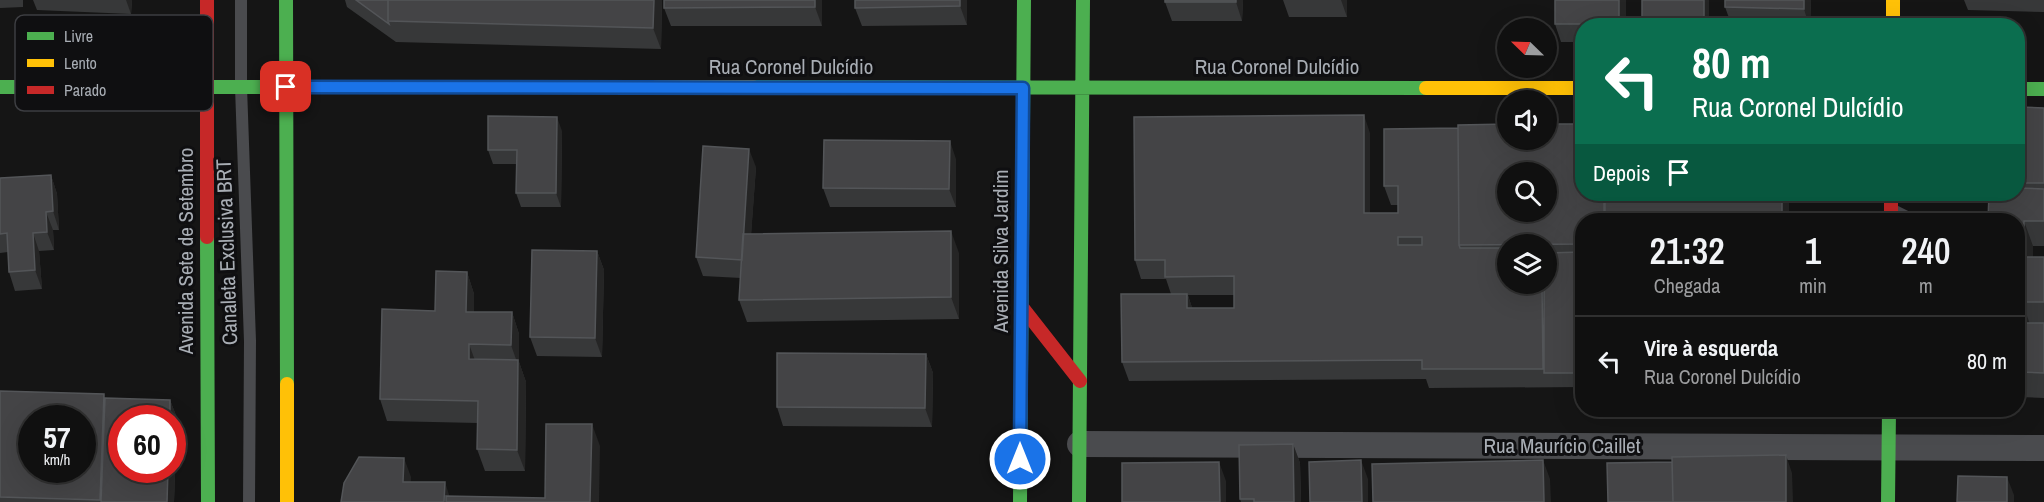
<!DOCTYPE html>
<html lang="pt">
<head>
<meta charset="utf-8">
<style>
	:root { --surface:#101010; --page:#1e1e1e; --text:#f1f3f6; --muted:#9c9d9f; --line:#303030 }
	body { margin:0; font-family:"Archivo Narrow",sans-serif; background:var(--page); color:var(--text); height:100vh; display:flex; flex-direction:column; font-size:22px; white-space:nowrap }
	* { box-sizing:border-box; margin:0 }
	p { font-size:20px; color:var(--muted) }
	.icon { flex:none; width:33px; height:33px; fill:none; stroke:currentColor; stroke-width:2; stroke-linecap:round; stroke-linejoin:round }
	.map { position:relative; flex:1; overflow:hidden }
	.drawer { position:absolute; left:1575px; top:213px; width:450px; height:204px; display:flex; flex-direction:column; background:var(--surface); border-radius:24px; box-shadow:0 6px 24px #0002,0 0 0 2px var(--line) }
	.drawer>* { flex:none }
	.guide { position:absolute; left:1575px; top:18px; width:450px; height:183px; border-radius:24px; box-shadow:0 6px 24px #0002,0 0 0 2px var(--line); background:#0b6e4f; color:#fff; overflow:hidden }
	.needle { width:39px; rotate:293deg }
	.controls { position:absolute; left:1497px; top:18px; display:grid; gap:12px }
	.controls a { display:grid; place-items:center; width:60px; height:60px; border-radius:50%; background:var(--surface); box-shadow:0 6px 24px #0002,0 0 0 2px var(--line); font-size:30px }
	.speed { position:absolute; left:18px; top:405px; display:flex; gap:12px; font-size:30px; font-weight:700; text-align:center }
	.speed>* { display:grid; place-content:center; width:78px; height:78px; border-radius:50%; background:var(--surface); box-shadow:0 6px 24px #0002,0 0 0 2px var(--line); line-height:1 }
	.speed small { font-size:15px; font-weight:400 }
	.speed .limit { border:9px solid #d22; background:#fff; color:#111 }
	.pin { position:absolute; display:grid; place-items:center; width:51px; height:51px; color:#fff; margin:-26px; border-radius:12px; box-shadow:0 3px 9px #0006 }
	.me { position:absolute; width:66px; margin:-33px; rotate:0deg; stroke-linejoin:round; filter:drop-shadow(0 0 4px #0008) }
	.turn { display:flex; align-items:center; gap:21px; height:126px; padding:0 18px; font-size:27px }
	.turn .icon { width:78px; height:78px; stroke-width:2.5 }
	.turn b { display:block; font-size:42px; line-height:51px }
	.then { display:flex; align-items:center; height:57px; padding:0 18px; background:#0003; gap:12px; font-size:22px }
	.eta { display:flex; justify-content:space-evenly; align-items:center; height:102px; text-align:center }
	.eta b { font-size:36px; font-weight:600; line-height:42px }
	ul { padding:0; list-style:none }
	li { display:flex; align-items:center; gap:18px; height:90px; padding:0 18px; border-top:2px solid var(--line) }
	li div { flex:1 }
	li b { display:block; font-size:22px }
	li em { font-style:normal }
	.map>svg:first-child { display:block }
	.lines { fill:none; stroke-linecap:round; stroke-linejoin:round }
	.lane { stroke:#4a4b4e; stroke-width:12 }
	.street { stroke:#4a4b4e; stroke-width:26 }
	.fast { stroke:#4caf50; stroke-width:14 }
	.slow { stroke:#ffc107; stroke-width:14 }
	.jam { stroke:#c62828; stroke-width:14 }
	.wall { fill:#373839; fill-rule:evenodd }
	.shaded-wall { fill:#252525 }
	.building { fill:#444446; stroke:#535558; stroke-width:1.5; fill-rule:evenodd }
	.route-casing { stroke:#114b97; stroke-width:15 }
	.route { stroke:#1a73e8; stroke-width:10 }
	.labels { text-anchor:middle; stroke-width:6; stroke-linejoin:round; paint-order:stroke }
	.street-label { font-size:21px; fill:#a8adb4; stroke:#0f0f11 }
	.key { fill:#0f0f11; stroke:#3d3e42; stroke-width:1.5 }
	.key-label { font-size:16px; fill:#a8adb4 }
</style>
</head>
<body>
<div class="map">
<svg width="2044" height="502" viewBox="0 0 2044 502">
	<rect width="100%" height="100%" fill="#151515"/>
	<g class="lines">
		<path class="lane" d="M241,0V87L250,341L249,502
			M1895,211L1913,220"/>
		<path class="street" d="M1080,444L2044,448"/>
		<path class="fast" d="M286,0L287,384
			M0,87H492
			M753,87L1426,88
			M2018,89H2044
			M207,237L208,502
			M1020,502L1024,0
			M1079,502L1083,0
			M1888,502L1889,410"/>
		<path class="slow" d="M1893,0V26
			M492,87H753
			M1426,88H1582
			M287,384V502"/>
		<path class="jam" d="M207,0V237
			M1891,194V220
			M1022,307L1080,381"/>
	</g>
	<path class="wall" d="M0,0H23V7L0,8Z
		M33,0H132L131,14L37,10Z
		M345,0H662L661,49L396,42L347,7Z
		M664,0H822V26H671L664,8Z
		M855,0H967V25L862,26L855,8Z
		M1243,0L1242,21H1172L1165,2Z
		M1283,0H1347V17H1289Z
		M1555,0H1626V26H1582V42H1561L1555,24Z
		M1709,0V26H1644L1642,18Z
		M1725,0H1811L1810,26H1732L1725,7Z
		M1964,0H2044V12L1968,10Z
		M2018,107L2044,108V246H2033V257H2044V398L2018,397V220L1988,201L1973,200L1971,194H2018Z
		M562,131L561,207H521L516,193L517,164H493L488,150Z
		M1370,133V213H1398V205H1391L1384,186L1582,194H1805H1789V220H1582V387L1429,388L1426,379L1129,381L1122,362L1171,294L1166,279H1141L1135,260ZM1508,244H1546V284H1508ZM1188,295H1234V308H1192Z
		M956,159V207H830L823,188Z
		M756,167L751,234L959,253V319L747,322L739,300L741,278L703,276L696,257Z
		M51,175L57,194L59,230H53L54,250L39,251L42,289L15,291L9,272L8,252L0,253V178Z
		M597,251L604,270L602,357L537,356L530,337Z
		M467,272L474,294V312H512L519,334V362L526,382L525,471H485L477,449L478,423L387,421L380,399L435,311Z
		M926,354L933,373L932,427L783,426L777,407Z
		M0,391L104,394L105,398L170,400L177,418L174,502H0Z
		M1293,444L1300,463L1301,502H1241L1240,499Z"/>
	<path class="shaded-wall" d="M126,0H132L131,14Z
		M654,0H662L661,49L653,28Z
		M815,0H822V26L815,7Z
		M960,0H967V25L960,6Z
		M1236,0H1243L1242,21L1236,2Z
		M1341,0H1347V17Z
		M1619,0H1626V26H1619Z
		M1704,0H1709V26H1706L1704,19Z
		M1804,0H1811L1810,26H1809L1804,9Z
		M1364,115L1370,133V232L1364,213Z
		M557,117L562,131L561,207L556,193Z
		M950,141L956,159V207L949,189Z
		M749,149L756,167L748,279L742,260Z
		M51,175L57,194L59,230L53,211Z
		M1782,194H1789V220H1782Z
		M46,212L53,230L54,250L47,232Z
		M2024,221L2033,246V282L2024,257Z
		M951,231L959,253V319L951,297Z
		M33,233L39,251L42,289L35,270Z
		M597,251L604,270L602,357L595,338Z
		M467,272L474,294V333L466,312Z
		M1542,284H1546L1544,373L1543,369Z
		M1187,294L1194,312L1187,308Z
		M2022,302L2031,327L2022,323Z
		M512,312L519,334V362L526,382L525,471L517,450L518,365L511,345Z
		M469,344L477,366L469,359Z
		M926,354L933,373L932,427L925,408Z
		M104,394L112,416L101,502L100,500Z
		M170,400L177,418L174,502H167L168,470H172V418H170Z
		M592,424L600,446L599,502H590Z
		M1293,444L1300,463L1301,502H1294Z
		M1786,455L1792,473L1793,502H1786Z
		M404,458L411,477L410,500L403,482Z
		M1361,460L1368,479V502H1362Z
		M1543,460L1550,479L1551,502H1544Z
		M1219,462L1226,481V502H1220Z
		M2007,477L2014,495V502H2007Z
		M445,482L451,501V502H444Z"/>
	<path class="building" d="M356,0H388V21L389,24Z
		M388,0H654L653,28L388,21Z
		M664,0H815V7L664,8Z
		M855,0H960V6L855,8Z
		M1165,0H1236V2H1165Z
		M1555,0H1619V24H1555Z
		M1642,0H1704V19L1642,18Z
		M1725,0H1804V9L1725,7Z
		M2018,107L2044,108V183H2018Z
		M1364,115V213H1398V186H1384V129L1458,128L1459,245L1460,248H1508V284H1542L1543,369H1422V360L1122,362L1121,294H1187V308H1234V276L1165,277V260H1135L1134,117ZM1398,237H1422V245H1398Z
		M488,116L557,117L556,193H516L517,150H488Z
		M1508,124V140H1546V124H1582V194H1604V220H1582V244L1459,245L1458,125ZM1508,172H1546V212H1508Z
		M824,140L950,141L949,189L823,188Z
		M703,146L749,149L742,260L696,257Z
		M51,175L53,211L46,212L47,232L33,233L35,270L9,272L7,233L0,234V178Z
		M2018,188L2044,189V221H2024V257H2044V302H2022V323H2044V373L2018,372V220H1988L1989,194H2018Z
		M1605,194H1782V220H1605Z
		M951,231V297L739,300L743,234Z
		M532,250L597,251L595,338L530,337Z
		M1582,252V373H1544V284H1546V253Z
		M436,271L467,272L466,312H512L511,345L469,344V359L518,360L517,450L477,449L478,401L380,399L382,309L435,311Z
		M777,353L926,354L925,408L777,407Z
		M0,391L104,394L100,500L0,497ZM32,418H82V470H32Z
		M105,398L170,400V418H122V470H168L167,502H101Z
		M546,424H592L590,502H446V496L545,498Z
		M1293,444L1294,502H1254V499H1240L1239,445Z
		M1786,455V502H1673L1672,457Z
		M359,457L404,458L403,482H445L444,502H341L344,483Z
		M1361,460L1362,502H1310L1309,462Z
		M1543,460L1544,502H1373L1372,464Z
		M1219,462L1220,502H1122V463Z
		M1672,462L1673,502H1608L1607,463Z
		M1958,476L2007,477V502H1957Z"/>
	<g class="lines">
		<defs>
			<path id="route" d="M286,87L1023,88L1020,459"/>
		</defs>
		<use href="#route" class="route-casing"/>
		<use href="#route" class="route"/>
	</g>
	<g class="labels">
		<g class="street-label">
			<text x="791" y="74">Rua Coronel Dulcídio</text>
			<text x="1277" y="74">Rua Coronel Dulcídio</text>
			<text transform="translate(186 251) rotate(-90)" y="7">Avenida Sete de Setembro</text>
			<text transform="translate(1001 251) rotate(-90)" y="7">Avenida Silva Jardim</text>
			<text transform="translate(227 252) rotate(-92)" y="7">Canaleta Exclusiva BRT</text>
			<text x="1562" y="453">Rua Maurício Caillet</text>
		</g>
	</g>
	<rect x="15" y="15" width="198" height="96" rx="9" class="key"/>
	<rect x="27" y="32" width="27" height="8" fill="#4caf50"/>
	<rect x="27" y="59" width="27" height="8" fill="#ffc107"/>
	<rect x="27" y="86" width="27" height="8" fill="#c62828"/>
	<g class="key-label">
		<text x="64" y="42">Livre</text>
		<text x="64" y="69">Lento</text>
		<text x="64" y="96">Parado</text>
	</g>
</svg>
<div class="controls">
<a><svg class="needle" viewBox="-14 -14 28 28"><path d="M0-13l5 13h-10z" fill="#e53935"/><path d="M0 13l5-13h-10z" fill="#9c9d9f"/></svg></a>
<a><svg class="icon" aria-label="sound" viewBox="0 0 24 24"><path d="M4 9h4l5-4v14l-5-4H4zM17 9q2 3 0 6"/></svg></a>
<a><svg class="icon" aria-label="search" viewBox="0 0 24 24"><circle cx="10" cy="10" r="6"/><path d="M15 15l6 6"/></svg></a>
<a><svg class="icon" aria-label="layers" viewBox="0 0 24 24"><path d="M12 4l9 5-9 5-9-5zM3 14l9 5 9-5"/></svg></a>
</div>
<div class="speed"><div>57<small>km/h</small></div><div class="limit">60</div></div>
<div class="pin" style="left:286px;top:87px;background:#d93025"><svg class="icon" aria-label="arrive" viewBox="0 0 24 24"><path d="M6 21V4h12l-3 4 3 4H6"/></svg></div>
<svg class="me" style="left:1020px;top:459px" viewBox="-20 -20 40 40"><circle r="17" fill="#1a73e8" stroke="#fff" stroke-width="3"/><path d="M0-11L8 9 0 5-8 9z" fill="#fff"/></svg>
<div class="guide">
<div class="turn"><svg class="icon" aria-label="left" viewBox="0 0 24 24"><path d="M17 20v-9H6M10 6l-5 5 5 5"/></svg><div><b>80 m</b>Rua Coronel Dulcídio</div></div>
<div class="then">Depois<svg class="icon" aria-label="arrive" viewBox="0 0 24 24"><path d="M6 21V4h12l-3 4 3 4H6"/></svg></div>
</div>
<section class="drawer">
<div class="eta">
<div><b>21:32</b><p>Chegada</p></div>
<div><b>1</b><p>min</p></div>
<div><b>240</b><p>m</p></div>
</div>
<ul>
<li><svg class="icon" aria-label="left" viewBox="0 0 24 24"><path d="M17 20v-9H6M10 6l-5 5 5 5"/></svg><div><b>Vire à esquerda</b><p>Rua Coronel Dulcídio</p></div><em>80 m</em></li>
</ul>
</section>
</div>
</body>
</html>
